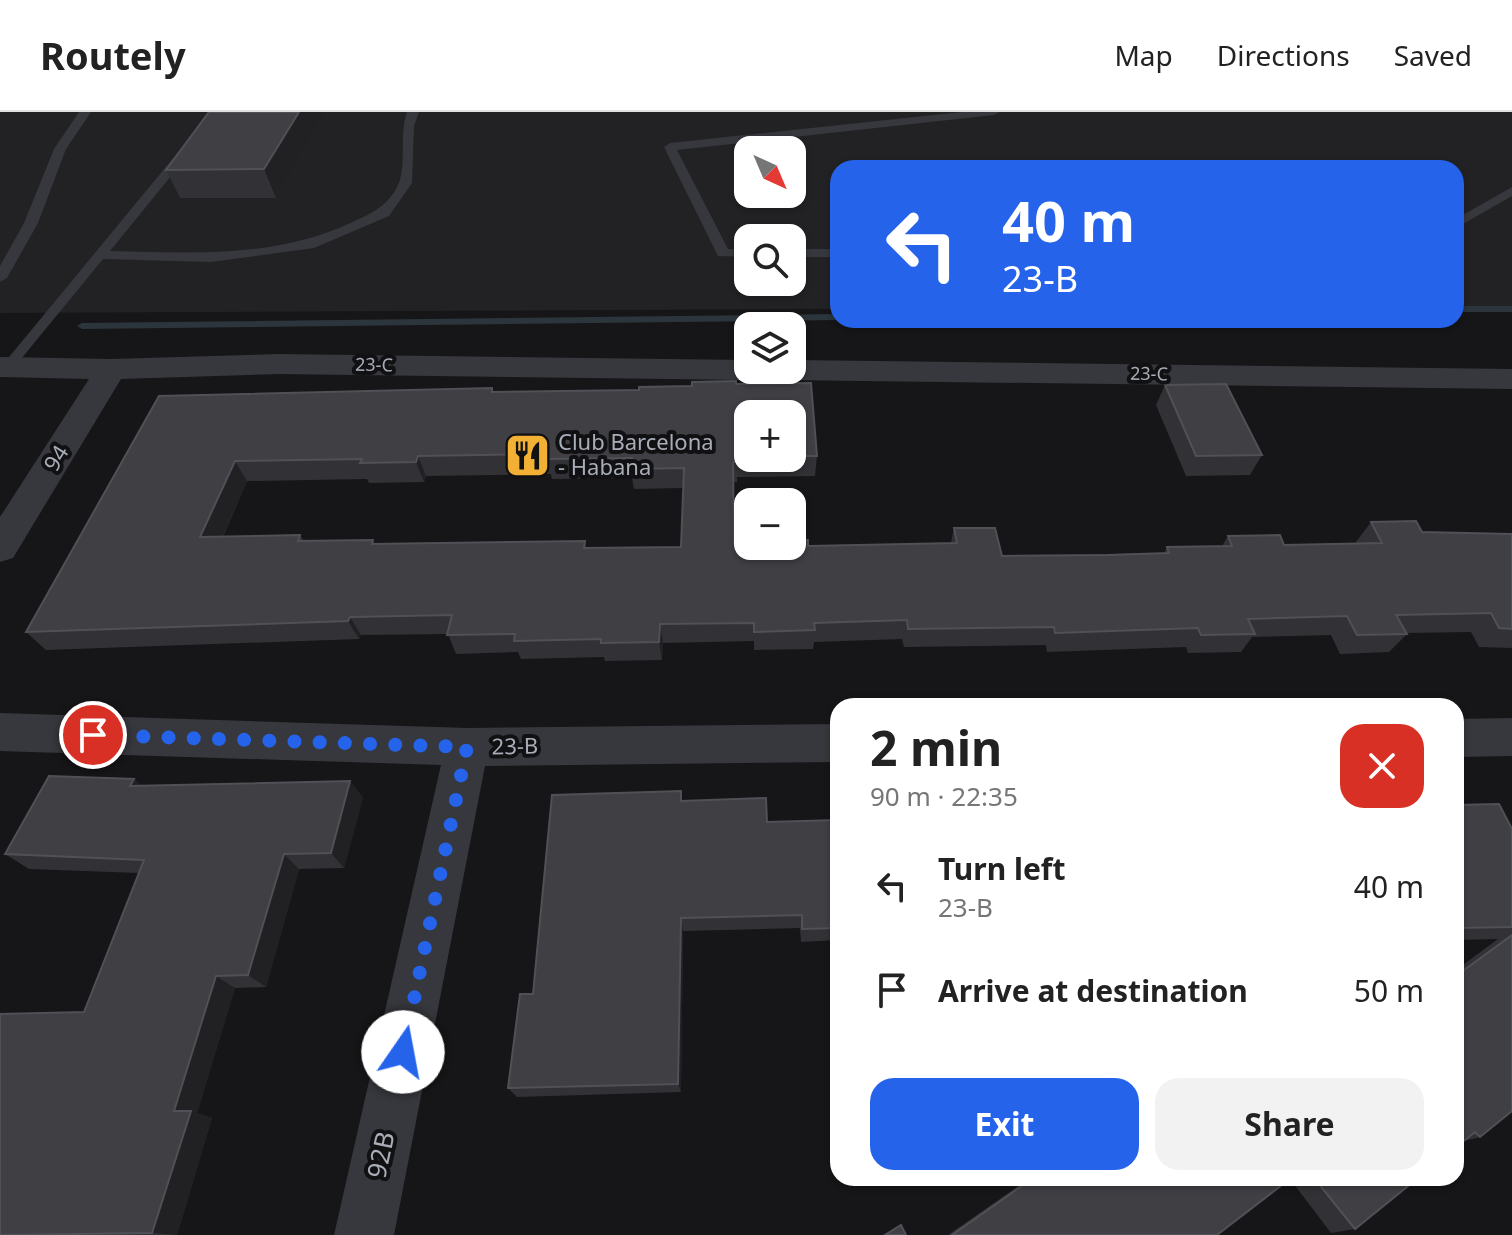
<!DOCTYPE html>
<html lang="en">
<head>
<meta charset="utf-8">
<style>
	:root { --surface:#fff; --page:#f2f2f2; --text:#222; --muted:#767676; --line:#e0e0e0; --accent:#2563eb }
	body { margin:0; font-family:"Noto Sans",sans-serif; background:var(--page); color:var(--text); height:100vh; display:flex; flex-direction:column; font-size:30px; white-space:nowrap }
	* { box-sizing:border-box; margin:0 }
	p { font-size:26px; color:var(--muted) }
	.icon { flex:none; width:44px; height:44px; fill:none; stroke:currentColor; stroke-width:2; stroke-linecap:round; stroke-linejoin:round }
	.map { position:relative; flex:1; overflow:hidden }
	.side { position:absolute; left:830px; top:586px; width:634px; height:488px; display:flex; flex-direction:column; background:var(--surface); border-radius:24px; box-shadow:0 2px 6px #0004 }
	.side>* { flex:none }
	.hud { position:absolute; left:830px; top:48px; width:634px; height:168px; border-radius:24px; box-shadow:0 2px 6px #0004; background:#2563eb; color:#fff; overflow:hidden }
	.needle { width:52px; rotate:136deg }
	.controls { position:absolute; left:734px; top:24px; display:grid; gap:16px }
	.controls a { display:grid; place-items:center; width:72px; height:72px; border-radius:16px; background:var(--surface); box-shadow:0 2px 6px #0004; font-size:40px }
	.pin { position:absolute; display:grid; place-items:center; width:68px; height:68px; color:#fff; margin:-34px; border:4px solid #fff; border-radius:50%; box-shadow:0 2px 8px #0007 }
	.me { position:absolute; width:88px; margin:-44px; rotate:12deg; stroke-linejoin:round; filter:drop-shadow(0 0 6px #0008) }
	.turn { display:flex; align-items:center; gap:28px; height:168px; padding:0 40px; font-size:36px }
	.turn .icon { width:104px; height:104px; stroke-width:2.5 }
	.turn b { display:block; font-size:56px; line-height:68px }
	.round { display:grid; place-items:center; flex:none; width:84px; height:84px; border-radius:24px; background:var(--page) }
	.headline { display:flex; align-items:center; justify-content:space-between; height:136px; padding:0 40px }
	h1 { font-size:48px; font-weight:700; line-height:60px }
	.button { display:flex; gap:16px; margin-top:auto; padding:16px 40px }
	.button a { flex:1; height:92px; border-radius:24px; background:var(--accent); color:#fff; font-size:32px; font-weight:700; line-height:92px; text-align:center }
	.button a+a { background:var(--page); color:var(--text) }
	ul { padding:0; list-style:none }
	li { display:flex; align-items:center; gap:24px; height:104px; padding:0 40px }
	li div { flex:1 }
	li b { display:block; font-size:30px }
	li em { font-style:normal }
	header { display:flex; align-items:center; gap:48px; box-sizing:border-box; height:112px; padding:0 40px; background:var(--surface); border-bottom:2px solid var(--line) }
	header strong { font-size:38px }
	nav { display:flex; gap:44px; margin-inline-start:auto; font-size:28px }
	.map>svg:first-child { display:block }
	.built { fill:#222225; fill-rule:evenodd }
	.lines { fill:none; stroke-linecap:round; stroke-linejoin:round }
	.stream { fill:#2c353c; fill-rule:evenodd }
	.service { fill:#37383d; fill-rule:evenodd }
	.minor { fill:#37383d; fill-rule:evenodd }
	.wall { fill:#323236; fill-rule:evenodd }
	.shaded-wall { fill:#212124 }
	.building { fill:#3f3f44; stroke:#4f5156; stroke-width:2; fill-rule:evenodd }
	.route { stroke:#2563eb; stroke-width:14; stroke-dasharray:0 25.2 }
	.labels { text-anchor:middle; stroke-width:8; stroke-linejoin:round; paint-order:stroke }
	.far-street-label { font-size:18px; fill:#a8adb8; stroke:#111113 }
	.poi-label { font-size:22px; fill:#a8adb8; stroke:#111113; text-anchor:start }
	.street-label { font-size:22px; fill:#a8adb8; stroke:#111113 }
	.near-street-label { font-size:26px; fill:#a8adb8; stroke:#111113 }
</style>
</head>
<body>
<header>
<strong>Routely</strong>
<nav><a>Map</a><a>Directions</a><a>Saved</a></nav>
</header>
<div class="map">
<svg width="1512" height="1123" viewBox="0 0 1512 1123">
	<rect width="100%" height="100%" fill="#161618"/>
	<path class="built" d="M0,0H1512V194L1456,195V56H838V197L0,201ZM748,38H792V82H748ZM748,126H792V170H748Z"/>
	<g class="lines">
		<path class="stream" d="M1456,194H1512V200H1456Z
			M838,202V208L82,217L77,214L82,211Z"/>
		<path class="service" d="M79,0H91L66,37L38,111L7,166L0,170V154L24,111L54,37Z
			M407,0H419L414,14L412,71L389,104L314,136L211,150L103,147L12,258L7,260L0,256L179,39L189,42L110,139C191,141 271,146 346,113C368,103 387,96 398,73C407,55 399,22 407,0Z
			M962,0H1000L994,3L677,38L728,137H748V145L718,144L664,35L670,31Z
			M1512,75V84L1456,116V107Z
			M792,137H838V145H792Z"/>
		<path class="minor" d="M279,242L748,248V258H764L759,265L748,268L279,262L121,267L13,446L0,450V405L89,267L0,265V245L111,247Z
			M792,248L1512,257V277L785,268L774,265L769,258H792Z
			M0,601L467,616L838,612V650L485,654L394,1123H334L441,653L0,639Z
			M1512,606V644L1456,645V607Z"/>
	</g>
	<path class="wall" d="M326,0L276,86H180L166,58Z
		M736,269V272L811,271L817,344L815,364L737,365V370H734V430H748V434H792V429L808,428V434L951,431L954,416H995L1002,444L1164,441L1167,435L1222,434L1228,424L1280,423L1284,433L1356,431V430L1371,410L1416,409L1422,420L1512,422V536L1479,535L1471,520L1406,521L1407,522L1389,540L1340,542L1331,523L1252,525L1241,540L1188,541L1186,535L1047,540L1046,533L904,535L902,527L814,530L813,537L754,538V529L663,531L662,548L605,549L604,545L521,547L518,540L456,542L448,522L361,523L359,527L46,538L26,520L159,284L492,276L494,280L639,278V275L692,274V270ZM748,302H792V346H748ZM551,362L552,367L632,366L634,377L683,376L681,435L586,436L585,429L375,432L373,428L304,429L300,423L223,425L247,369L367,367L369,371L424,370L426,364Z
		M1165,273L1262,343L1250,363L1186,364L1156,293Z
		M134,667L142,674L363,685L344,756L299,757L266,875L235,876L197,1001L212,1006L177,1123H0L139,761L29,757L5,742Z
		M682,689L767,710L838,708V828L801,830L800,816L683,819L681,980L517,985L508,976L533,882Z
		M1456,693L1512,717V999L1480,1025L1464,1029L1456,1035V858L1498,827L1456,828Z
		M1030,1066H1418L1355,1117L1331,1121L1290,1067L1217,1123H948Z"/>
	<path class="shaded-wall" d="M299,0H326L276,86L264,57Z
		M418,344L426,364L424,370L416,350Z
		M235,349L247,369L214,444L200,425Z
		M350,505L361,523L359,527L348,509Z
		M660,512L663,531L662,548L659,530Z
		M134,667L153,683L130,674Z
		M350,669L363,685L344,756L331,741Z
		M284,742L299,757L266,875L248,863Z
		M681,806L683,819L681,980L678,972Z
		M216,864L235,876L197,1001L212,1006L177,1123L152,1121L174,999Z"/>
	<path class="building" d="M209,0H299L264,57L166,58Z
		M736,269V272L811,271L817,344H792V302H748V345H737V350H733L734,430H748V434H792V429L808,428V434L957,431L954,416H995L1002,444L1108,443L1169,441L1167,435L1232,434L1228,424L1280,423L1284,433L1382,431L1371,410L1416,409L1422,420L1512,422V517L1499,516L1491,501L1396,503L1407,522L1357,523L1347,504L1248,507L1255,522L1201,523L1198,516L1055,521L1054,515L908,517L907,508L814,511L815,518L754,520V511L660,512L659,530L601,531V527L514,529L515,522L447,523L452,503L350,505L348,509L26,520L159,284L492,276V280L639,278V275L692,274V270ZM548,342L547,347L632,346L631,357L684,356L681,435L584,436L585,429L372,432L373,428L298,429L300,423L200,425L235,349L362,347L360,351L416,350L418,344Z
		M1226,272L1262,343L1196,344L1165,273Z
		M49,664L134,667L130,674L350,669L331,741L284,742L248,863L216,864L174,999H191L152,1121L0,1123V902L84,900L144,748L5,742Z
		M681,679V689L766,686L767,710L838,708V816L802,817V803L681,806L678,972L508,976L520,882H533L552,683Z
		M1499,692L1512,717V815L1456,816V693Z
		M1512,823V999L1480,1025L1475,1020L1456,1035V864Z
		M1033,1066H1291L1217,1123H952Z
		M1314,1066H1418L1355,1117Z
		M901,1113L906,1123H885Z"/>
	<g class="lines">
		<path class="route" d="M93,623L467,635L403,940"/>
	</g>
	<defs>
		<symbol id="restaurant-square" viewBox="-11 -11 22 22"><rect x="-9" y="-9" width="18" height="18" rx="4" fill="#f2b134" stroke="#111113"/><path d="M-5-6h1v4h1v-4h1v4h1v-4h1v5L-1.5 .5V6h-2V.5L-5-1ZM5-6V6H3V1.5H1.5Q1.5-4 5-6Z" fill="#111"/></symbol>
	</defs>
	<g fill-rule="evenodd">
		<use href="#restaurant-square" x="502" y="318" width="51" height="51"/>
	</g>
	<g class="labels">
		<g class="far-street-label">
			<text transform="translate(374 253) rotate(1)" y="6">23-C</text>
			<text transform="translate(1149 262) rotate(1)" y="6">23-C</text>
		</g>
		<g class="poi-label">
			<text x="558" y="338">Club Barcelona<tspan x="558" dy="25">- Habana</tspan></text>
		</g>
		<g class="street-label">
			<text transform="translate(56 346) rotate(-58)" y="8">94</text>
			<text transform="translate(515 634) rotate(-1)" y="8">23-B</text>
		</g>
		<g class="near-street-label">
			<text transform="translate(381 1043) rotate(-78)" y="9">92B</text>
		</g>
	</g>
</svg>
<div class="controls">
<a><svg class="needle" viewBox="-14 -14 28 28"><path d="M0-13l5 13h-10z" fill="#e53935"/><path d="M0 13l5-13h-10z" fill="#767676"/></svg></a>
<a><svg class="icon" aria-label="search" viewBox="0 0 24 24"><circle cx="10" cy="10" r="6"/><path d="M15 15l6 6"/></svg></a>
<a><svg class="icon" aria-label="layers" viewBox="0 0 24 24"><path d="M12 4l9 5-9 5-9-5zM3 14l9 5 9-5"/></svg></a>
<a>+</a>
<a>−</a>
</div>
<div class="pin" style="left:93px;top:623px;background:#d93025"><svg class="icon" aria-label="arrive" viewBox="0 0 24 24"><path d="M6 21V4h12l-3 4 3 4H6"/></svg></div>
<svg class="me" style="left:403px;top:940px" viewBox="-20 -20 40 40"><circle r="19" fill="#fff"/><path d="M0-13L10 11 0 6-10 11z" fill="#2563eb"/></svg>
<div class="hud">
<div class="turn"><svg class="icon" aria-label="left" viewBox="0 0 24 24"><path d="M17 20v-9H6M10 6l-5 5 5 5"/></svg><div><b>40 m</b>23-B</div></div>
</div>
<section class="side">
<div class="headline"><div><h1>2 min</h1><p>90 m · 22:35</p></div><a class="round" style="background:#d93025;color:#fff"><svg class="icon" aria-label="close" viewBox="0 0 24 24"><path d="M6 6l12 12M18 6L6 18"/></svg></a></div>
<ul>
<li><svg class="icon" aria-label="left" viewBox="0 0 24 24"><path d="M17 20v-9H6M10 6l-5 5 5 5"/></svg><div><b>Turn left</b><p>23-B</p></div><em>40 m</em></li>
<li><svg class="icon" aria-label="arrive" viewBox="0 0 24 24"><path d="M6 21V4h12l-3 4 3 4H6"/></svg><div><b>Arrive at destination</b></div><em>50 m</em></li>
</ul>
<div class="button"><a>Exit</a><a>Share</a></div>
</section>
</div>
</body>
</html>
